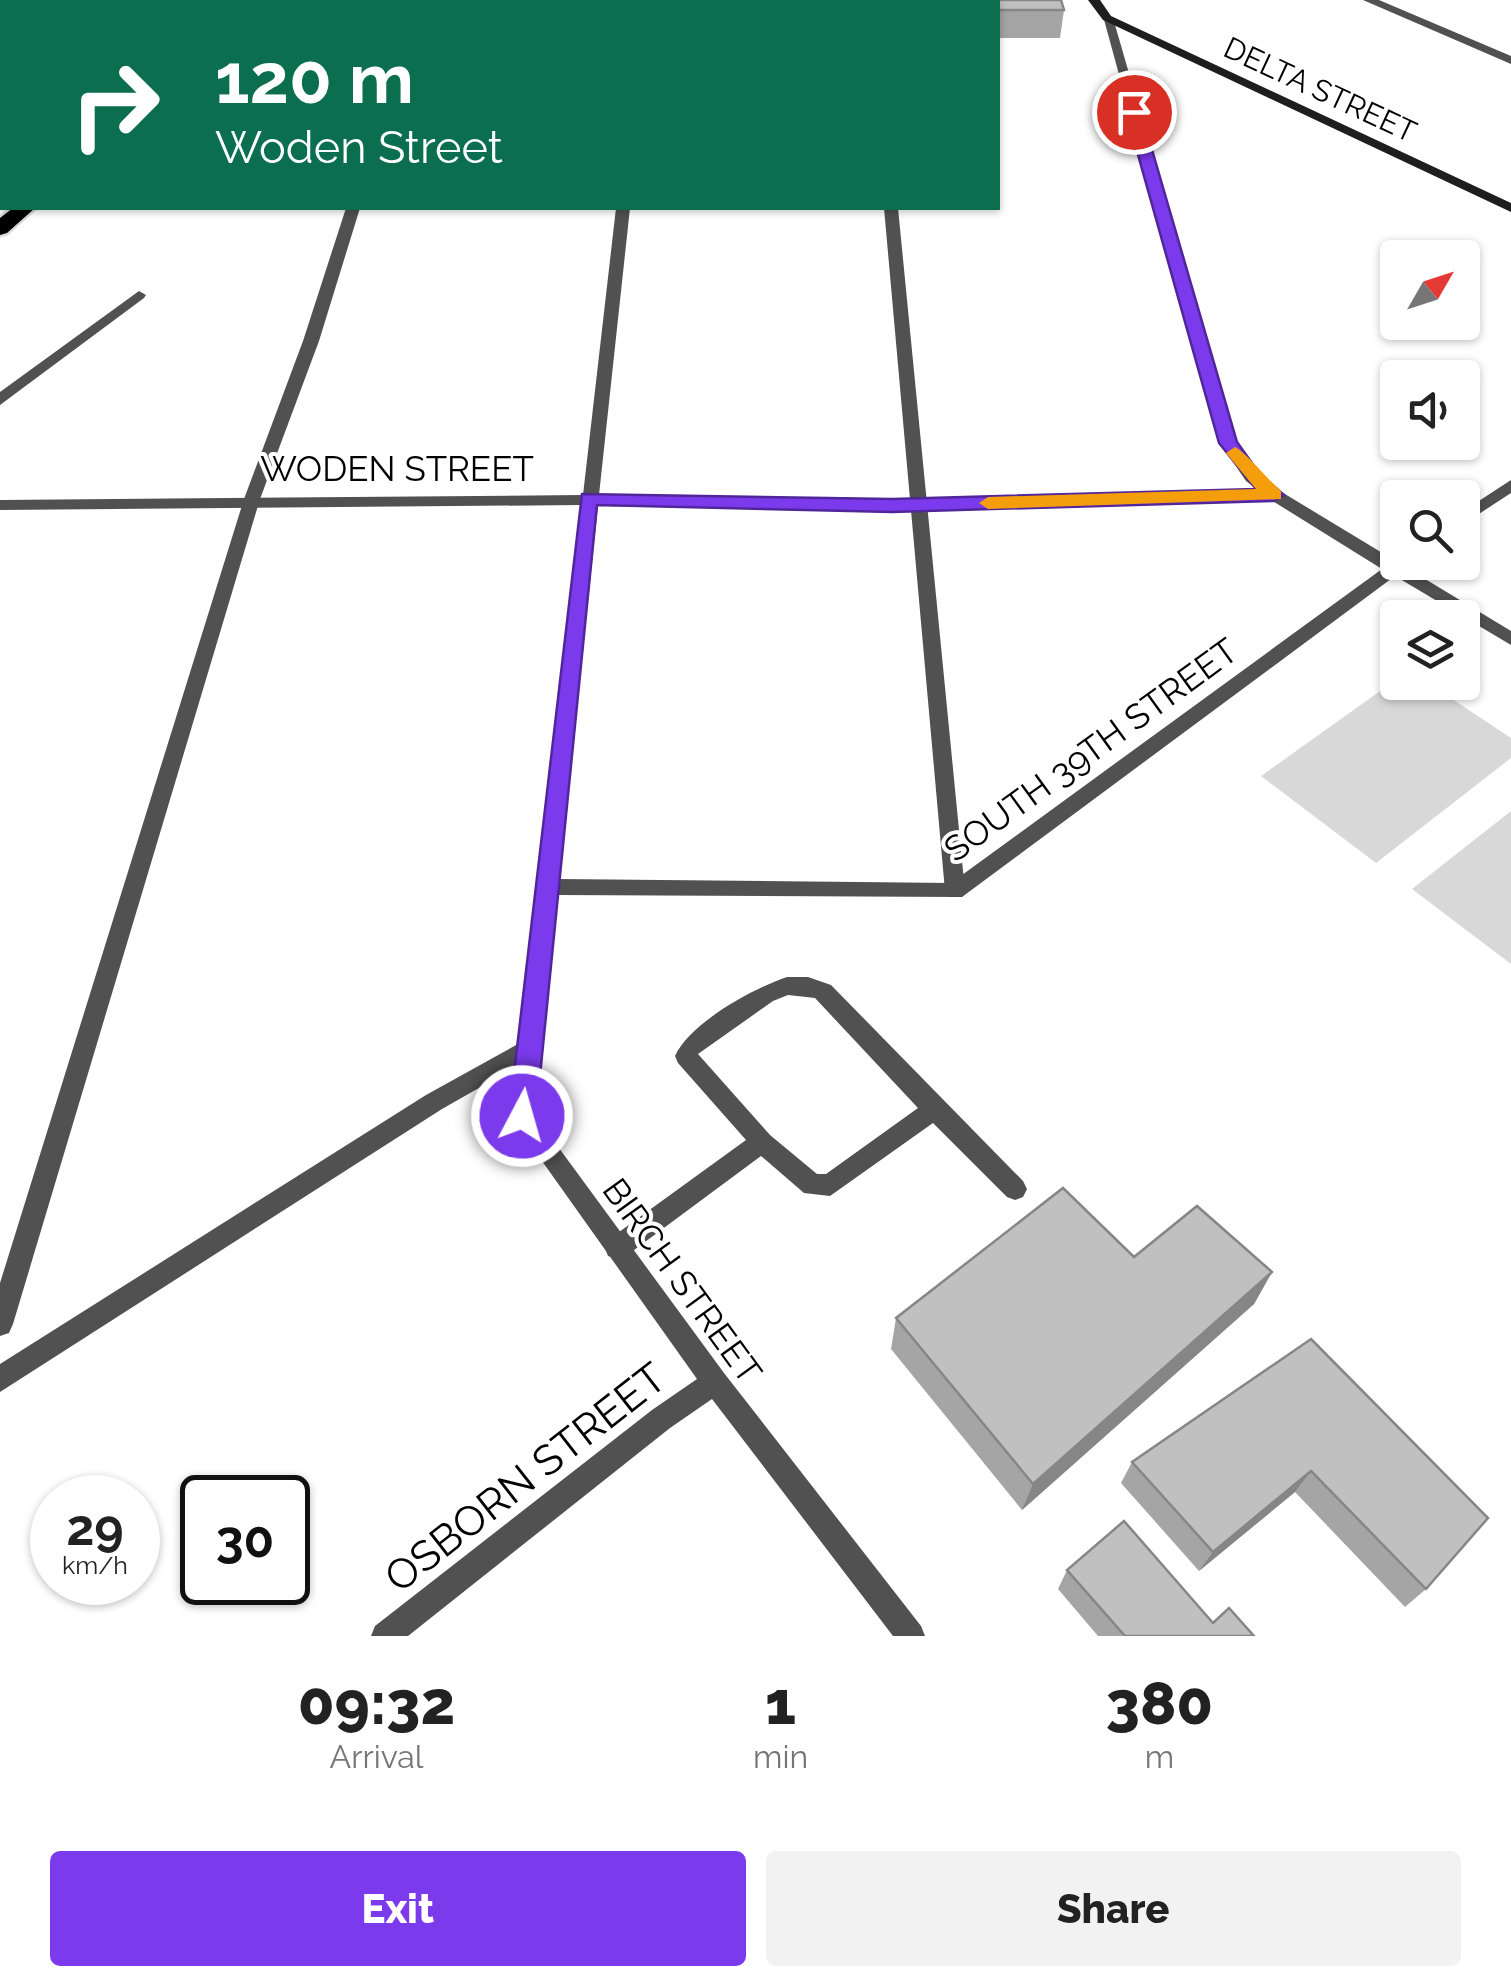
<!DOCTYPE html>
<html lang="en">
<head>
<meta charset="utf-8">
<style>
	:root { --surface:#fff; --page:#f2f2f2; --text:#222; --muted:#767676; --accent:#7c3aed }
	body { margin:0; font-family:Raleway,sans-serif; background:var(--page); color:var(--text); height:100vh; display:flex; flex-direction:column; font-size:38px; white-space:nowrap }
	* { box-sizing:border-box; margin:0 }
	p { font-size:32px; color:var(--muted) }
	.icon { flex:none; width:55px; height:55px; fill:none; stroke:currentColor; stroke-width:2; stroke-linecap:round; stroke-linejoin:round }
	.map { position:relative; height:1636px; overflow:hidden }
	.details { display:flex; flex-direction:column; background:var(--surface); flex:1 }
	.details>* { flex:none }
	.banner { position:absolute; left:0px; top:0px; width:1000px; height:210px; box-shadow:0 2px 8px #0004; background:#0b6e4f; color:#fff; overflow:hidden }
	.needle { width:65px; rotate:51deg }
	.buttons { position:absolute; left:1380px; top:240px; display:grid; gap:20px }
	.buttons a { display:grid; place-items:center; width:100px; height:100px; border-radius:10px; background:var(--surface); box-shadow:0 2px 8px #0004; font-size:50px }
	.speed { position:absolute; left:30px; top:1475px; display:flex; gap:20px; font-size:50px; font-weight:700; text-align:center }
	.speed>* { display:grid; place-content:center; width:130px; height:130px; border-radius:50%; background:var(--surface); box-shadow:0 2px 8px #0004; line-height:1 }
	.speed small { font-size:25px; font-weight:400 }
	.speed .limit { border:5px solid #111; border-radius:15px; background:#fff; color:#111 }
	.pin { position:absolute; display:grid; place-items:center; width:85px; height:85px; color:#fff; margin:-42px; border:5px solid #fff; border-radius:50%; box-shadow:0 2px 10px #0007 }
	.me { position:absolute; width:110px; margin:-55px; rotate:6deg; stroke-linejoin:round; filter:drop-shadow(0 0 8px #0008) }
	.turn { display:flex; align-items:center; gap:35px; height:210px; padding:0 50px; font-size:45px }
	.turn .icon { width:130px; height:130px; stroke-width:2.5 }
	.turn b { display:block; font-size:70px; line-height:85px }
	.eta { display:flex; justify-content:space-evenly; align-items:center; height:170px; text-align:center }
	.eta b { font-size:60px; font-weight:800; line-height:70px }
	.primary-button { display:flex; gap:20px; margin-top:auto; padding:20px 50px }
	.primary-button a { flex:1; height:115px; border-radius:10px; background:var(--accent); color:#fff; font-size:40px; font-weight:800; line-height:115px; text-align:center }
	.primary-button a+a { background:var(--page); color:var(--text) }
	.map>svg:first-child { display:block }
	.green { fill:#d8d8d8 }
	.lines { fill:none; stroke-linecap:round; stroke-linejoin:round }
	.highway-casing { stroke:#dbdbdb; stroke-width:5 }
	.lane { fill:#515151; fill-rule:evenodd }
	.street { fill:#515151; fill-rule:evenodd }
	.secondary { fill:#1e1e1e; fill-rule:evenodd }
	.highway { fill:#000; fill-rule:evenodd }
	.wall { fill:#a5a5a5 }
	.shaded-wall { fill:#868686 }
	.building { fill:#c0c0c0; stroke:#868686; stroke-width:2.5 }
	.route { fill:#7c3aed; stroke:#51269a; stroke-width:2.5 }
	.slow { fill:#f59e0b }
	.labels { text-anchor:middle; stroke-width:8; stroke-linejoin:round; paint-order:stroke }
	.far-street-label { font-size:30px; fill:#000; stroke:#fff }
	.street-label { font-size:35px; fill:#000; stroke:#fff }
	.near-street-label { font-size:42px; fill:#000; stroke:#fff }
</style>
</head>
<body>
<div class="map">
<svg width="1511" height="1636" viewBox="0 0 1511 1636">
	<rect width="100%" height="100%" fill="#fff"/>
	<path class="green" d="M1397,679L1398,682L1428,683L1511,738V758L1376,863L1261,776Z
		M1511,811V964L1412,889Z"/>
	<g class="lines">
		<defs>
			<path id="highway" d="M2,108V121L0,122V109Z
				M13,208H35L7,233L0,235V218Z"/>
		</defs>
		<use href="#highway" class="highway-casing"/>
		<path class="lane" d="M868,0H880V2H869Z
			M1363,0H1379L1511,56V64Z
			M346,208H360L319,341L260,499L13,1324L9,1333L0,1336V1283L244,499L303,341Z
			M884,208H898L965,891L962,897H948L945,891Z
			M787,977H808L831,985L1023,1181L1027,1189L1023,1197L1015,1200L1007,1197L933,1123L830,1196L804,1193L761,1156L626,1256L617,1259L608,1256L605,1248L608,1240L746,1140L678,1063L675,1056C690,1023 752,989 787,977ZM788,995L815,998L918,1108L826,1174H817L770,1135L698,1054L773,1001Z
			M529,1038L537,1041L540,1048L537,1055L442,1109L0,1392V1364L426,1095Z"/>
		<path class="street" d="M1103,16L1113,18L1236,443L1258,473L1280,491L1394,560L1398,558V562H1411L1407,568L1511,631V645L1395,576L962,897L557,895L534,1114L724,1373L921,1626L925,1636H893L712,1399L670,1428L408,1636H371L375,1626L652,1410L697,1379L510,1116L582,505L0,510V500L583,495L616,208H630L599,495L892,501L1258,490L1246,481L1220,443ZM1271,500L1382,569L951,883L559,879L598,506L892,511Z
			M139,291L146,295L144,298L0,405V392Z
			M1511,480V493L1462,525V512Z"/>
		<path class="secondary" d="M1088,0H1100L1111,16L1511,203V212L1103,20Z"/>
		<use href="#highway" class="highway"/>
	</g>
	<path class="wall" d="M884,0H1061L1064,10L1060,38H998V2H883Z
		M1134,1257L1272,1272L1254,1304L1022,1510L891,1349L896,1318Z
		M1311,1339L1426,1589L1405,1607L1295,1492L1199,1571L1121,1483L1132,1462Z
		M1067,1570L1213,1623L1254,1636H1098L1058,1589Z"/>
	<path class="shaded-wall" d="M1272,1272L1254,1304L1022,1510L1033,1484Z
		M1311,1471L1295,1492L1199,1571L1213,1552Z"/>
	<path class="building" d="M888,0H1061L1064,10H998V2H889Z
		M1063,1188L1134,1257L1197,1206L1272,1272L1033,1484L896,1318Z
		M1311,1339L1488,1518L1426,1589L1311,1471L1213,1552L1132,1462Z
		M1124,1521L1213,1623L1229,1608L1254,1636H1125L1067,1570Z"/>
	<path class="route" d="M1134,107L1141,112L1237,442L1259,473L1284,495L1274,501L892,512L597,505L536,1116L532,1124L522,1128L513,1124L509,1116L582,494L892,499L1256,489L1219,443L1126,112Z"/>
	<path class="slow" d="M1235,447C1247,453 1267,479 1281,491V499L988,509L979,503L988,497L1256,489L1226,453Z"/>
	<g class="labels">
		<g class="far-street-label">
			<text transform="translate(1320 90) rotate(25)" y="10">DELTA STREET</text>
		</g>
		<g class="street-label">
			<text x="397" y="481">WODEN STREET</text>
			<text transform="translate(1091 750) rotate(-36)" y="12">SOUTH 39TH STREET</text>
			<text transform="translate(682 1281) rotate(54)" y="12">BIRCH STREET</text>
		</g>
		<g class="near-street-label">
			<text transform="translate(525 1477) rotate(-38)" y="15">OSBORN STREET</text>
		</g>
	</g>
</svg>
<div class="buttons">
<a><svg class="needle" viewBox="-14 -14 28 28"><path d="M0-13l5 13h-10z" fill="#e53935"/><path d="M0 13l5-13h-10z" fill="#767676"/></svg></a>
<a><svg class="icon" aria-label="sound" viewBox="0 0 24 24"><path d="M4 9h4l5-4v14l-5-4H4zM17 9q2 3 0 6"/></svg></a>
<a><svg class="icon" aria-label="search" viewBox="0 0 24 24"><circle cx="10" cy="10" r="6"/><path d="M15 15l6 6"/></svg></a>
<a><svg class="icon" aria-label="layers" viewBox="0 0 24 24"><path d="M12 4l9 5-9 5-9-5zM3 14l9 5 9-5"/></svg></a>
</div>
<div class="speed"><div>29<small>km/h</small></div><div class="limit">30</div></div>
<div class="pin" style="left:1134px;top:112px;background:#d93025"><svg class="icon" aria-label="arrive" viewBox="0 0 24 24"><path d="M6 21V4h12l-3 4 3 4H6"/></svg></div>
<svg class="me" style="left:522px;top:1116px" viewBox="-20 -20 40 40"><circle r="17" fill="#7c3aed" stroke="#fff" stroke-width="3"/><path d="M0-11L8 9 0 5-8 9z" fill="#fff"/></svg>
<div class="banner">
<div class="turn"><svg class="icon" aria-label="right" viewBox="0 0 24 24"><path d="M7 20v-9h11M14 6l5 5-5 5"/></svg><div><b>120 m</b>Woden Street</div></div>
</div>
</div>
<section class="details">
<div class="eta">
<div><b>09:32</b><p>Arrival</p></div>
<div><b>1</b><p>min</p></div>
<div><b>380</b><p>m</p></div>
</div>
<div class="primary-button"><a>Exit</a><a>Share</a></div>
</section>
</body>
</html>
